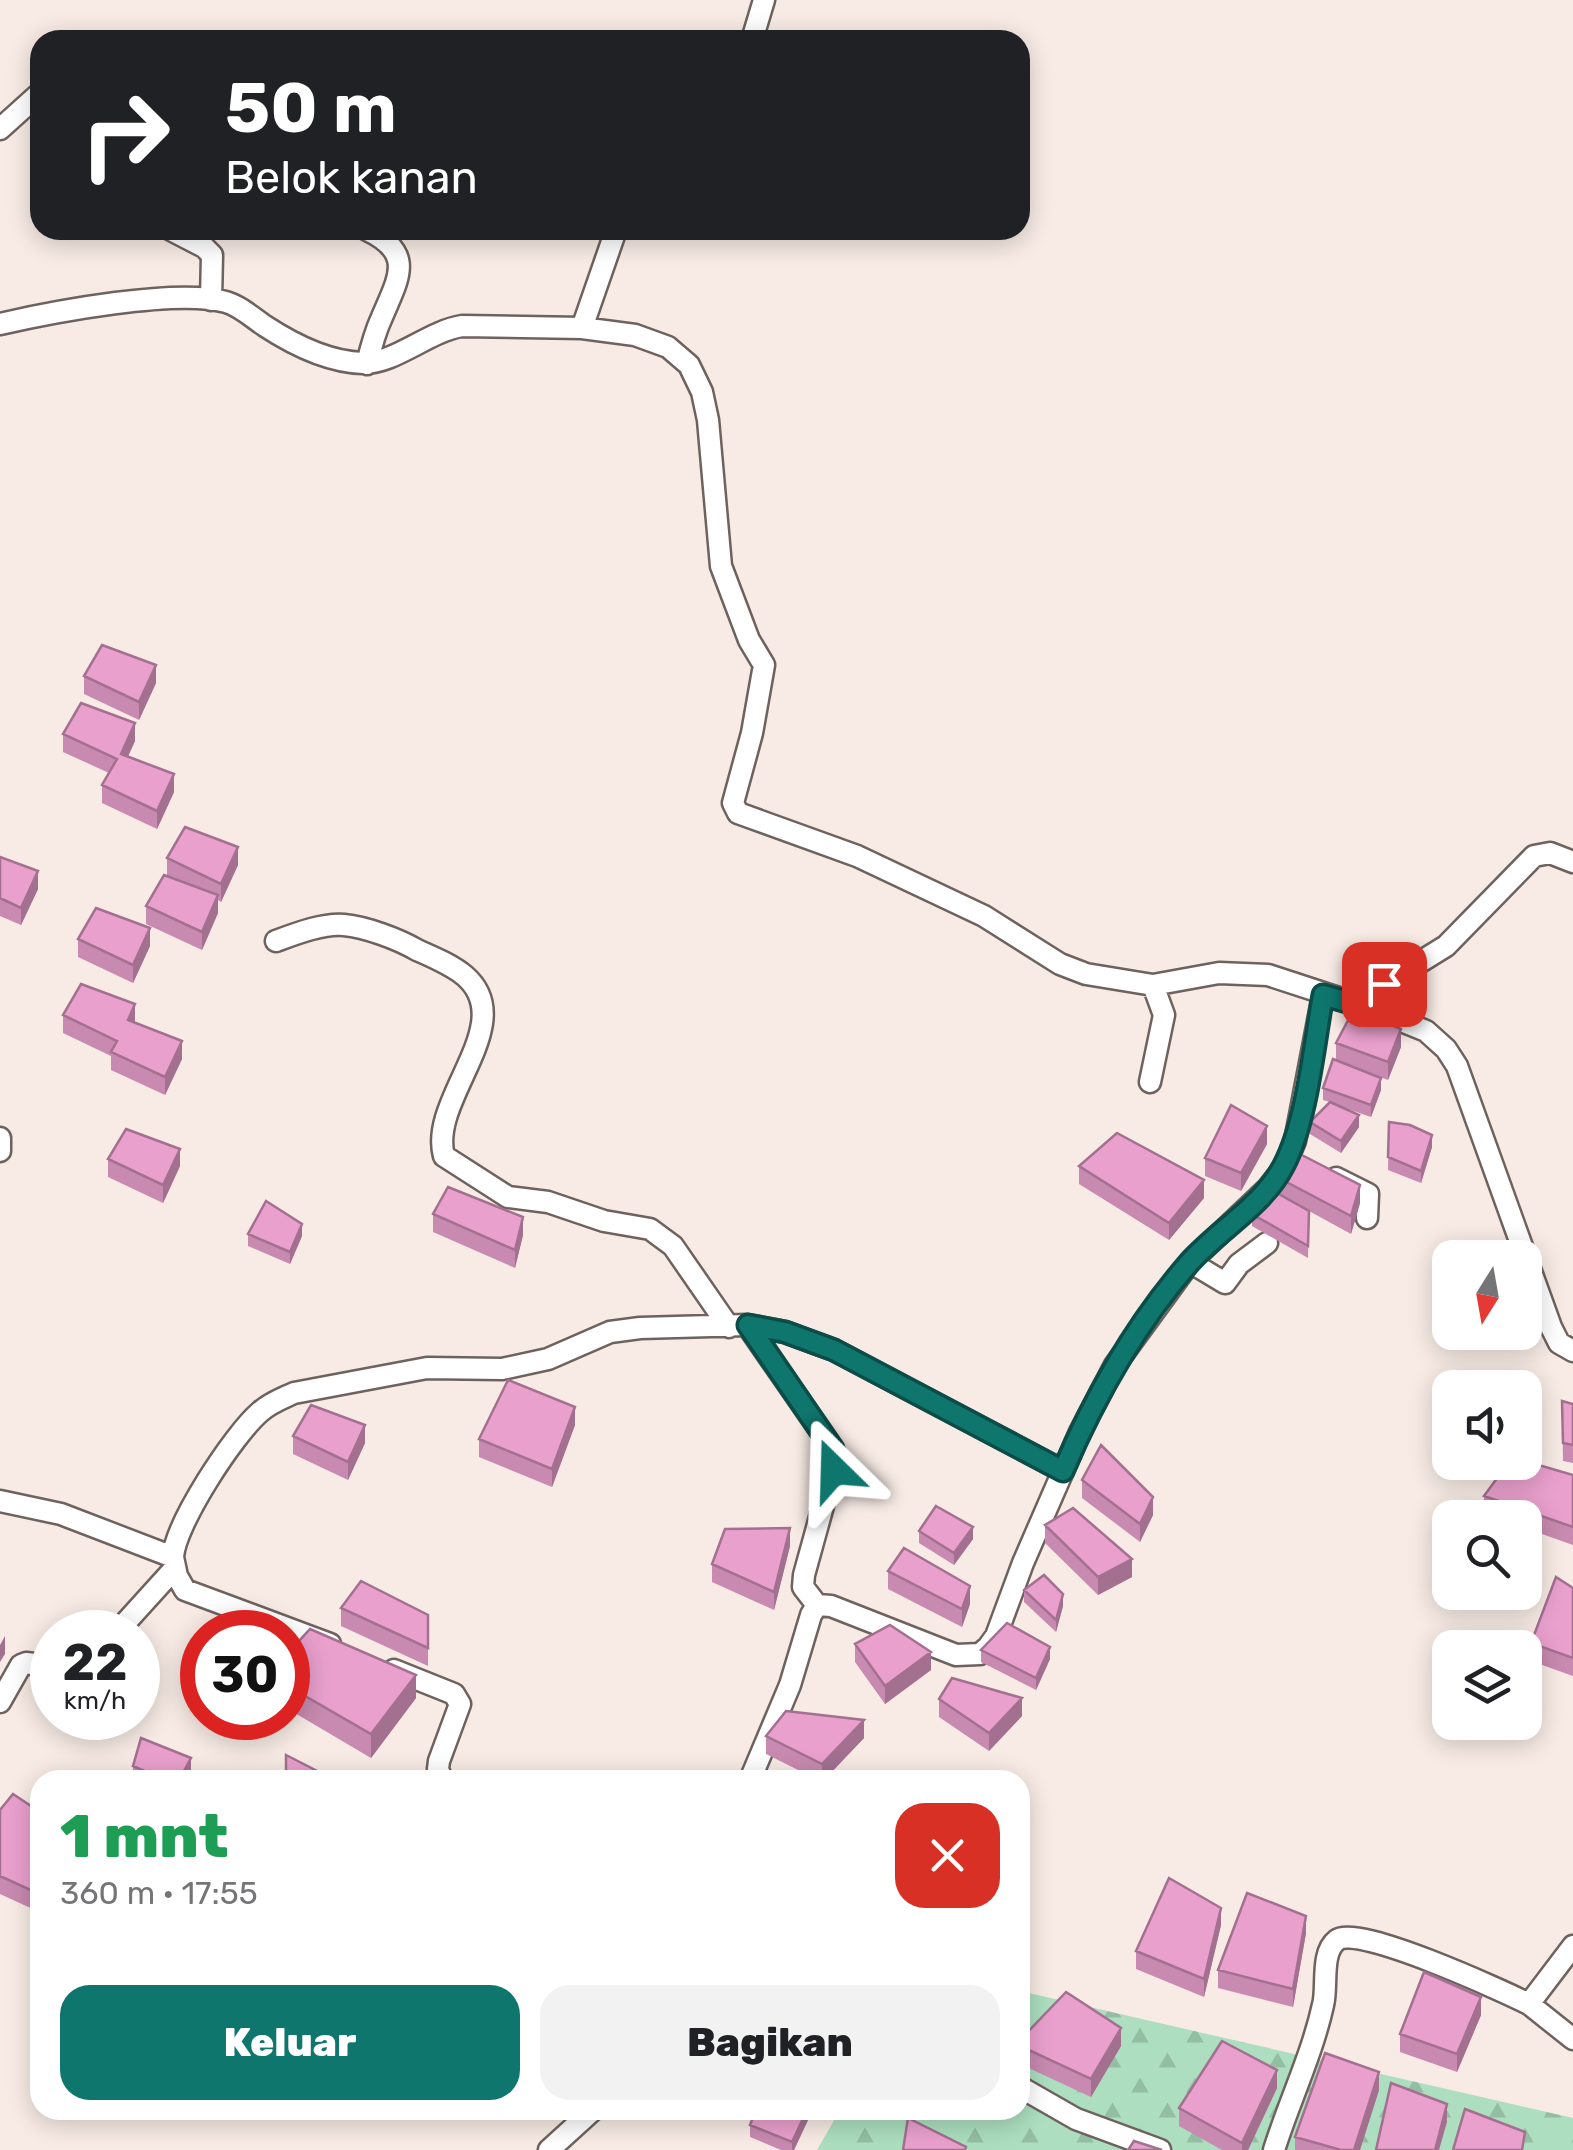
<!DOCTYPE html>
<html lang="id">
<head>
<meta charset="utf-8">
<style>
	:root { --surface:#fff; --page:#f2f2f2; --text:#202124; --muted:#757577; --accent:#0f766e }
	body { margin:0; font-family:Rubik,sans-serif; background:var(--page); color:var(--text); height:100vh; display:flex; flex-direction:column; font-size:38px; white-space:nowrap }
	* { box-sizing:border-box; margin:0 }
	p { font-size:32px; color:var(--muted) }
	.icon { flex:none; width:55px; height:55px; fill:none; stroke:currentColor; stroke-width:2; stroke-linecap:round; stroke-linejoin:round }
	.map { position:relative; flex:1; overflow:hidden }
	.drawer { position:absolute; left:30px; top:1770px; width:1000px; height:350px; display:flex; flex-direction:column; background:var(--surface); border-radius:30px; box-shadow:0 5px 25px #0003 }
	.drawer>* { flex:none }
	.top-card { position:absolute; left:30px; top:30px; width:1000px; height:210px; border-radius:30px; box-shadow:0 5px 25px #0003; background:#202124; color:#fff; overflow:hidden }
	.needle { width:65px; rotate:191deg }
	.fabs { position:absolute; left:1432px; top:1240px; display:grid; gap:20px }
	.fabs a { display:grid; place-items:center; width:110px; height:110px; border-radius:20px; background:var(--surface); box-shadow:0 5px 25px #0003; font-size:50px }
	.speed { position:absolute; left:30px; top:1610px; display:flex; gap:20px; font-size:50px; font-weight:700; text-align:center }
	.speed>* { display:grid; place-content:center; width:130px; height:130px; border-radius:50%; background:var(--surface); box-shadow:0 5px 25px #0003; line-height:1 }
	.speed small { font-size:25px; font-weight:400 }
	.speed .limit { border:15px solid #d22; background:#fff; color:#111 }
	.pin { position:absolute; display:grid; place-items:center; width:85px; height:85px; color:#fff; margin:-42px; border-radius:20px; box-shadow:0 5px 15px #0006 }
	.me { position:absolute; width:110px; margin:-55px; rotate:338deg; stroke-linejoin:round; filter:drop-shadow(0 0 8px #0008) }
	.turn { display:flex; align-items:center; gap:35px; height:210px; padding:0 30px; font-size:45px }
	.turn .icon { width:130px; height:130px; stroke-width:2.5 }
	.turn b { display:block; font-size:70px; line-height:85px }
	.round { display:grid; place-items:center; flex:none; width:105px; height:105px; border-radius:30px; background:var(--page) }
	.headline { display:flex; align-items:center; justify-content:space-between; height:170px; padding:0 30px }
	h1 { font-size:60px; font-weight:800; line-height:75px; color:#1e9e55 }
	.action { display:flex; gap:20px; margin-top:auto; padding:20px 30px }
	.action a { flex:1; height:115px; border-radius:30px; background:var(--accent); color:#fff; font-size:40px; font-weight:800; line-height:115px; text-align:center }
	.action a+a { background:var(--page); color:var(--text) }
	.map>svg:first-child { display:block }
	.forest { fill:url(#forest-firs) }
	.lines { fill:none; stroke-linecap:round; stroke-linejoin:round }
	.minor-casing { stroke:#6e625e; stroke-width:25 }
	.minor { stroke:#fff; stroke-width:20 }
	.wall { fill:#c88ab0 }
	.shaded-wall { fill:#a37090 }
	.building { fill:#e9a0cd; stroke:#a37090; stroke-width:2.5 }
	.route-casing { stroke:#0a4d48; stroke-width:25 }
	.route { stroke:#0f766e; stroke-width:18 }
</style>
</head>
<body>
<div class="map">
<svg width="1573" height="2150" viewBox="0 0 1573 2150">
	<defs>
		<pattern id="forest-firs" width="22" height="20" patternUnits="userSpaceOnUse" patternTransform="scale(2.5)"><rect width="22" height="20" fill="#acdebf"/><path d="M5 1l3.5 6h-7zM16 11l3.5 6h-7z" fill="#93bea3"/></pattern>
	</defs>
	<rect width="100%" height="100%" fill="#f8ebe5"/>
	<path class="forest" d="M1020,1991L1573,2118V2150H817L840,2110H1020Z"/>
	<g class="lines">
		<defs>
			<path id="minor" d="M752,40L764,0
				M0,129L40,93
				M171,230L204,247L212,255L211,300
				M367,230C415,253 399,277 382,317C375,332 371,347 367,364
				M0,324C52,312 177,288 226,302C240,306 253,318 265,326C294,345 328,362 363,363C394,364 429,331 462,326L582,328L635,335L668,347L689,365L702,392L708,420L721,566L749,640L764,665L752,733L733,803L738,813L857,856L984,916L1060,964L1086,974L1153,985L1219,973L1268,975L1372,1009L1426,1031L1446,1049L1457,1066L1551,1327L1559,1343L1573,1351
				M582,328L616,230
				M276,941C295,934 323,923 344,925C366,927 398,939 417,950C433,957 452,965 465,976C520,1024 428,1099 444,1156L508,1197L548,1202L604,1221L650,1229L673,1246L729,1327
				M1354,1003L1446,946L1534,856L1550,853L1573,862
				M1150,1082L1164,1015L1153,985
				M0,1138V1151
				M1336,1178L1368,1194L1367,1218
				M1190,1262L1225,1283L1239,1264L1267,1243
				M747,1325L833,1449L836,1459L804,1575L803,1587L817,1605
				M0,1501L61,1514L173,1557C175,1524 234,1434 260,1412C270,1403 281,1399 294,1393L427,1368L502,1369L548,1359L610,1332L640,1328L747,1325L785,1332L834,1350L1063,1471
				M173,1557L177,1576L185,1590L330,1644
				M117,1632L175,1568
				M394,1670L454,1694L460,1704L439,1761L438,1769L442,1780
				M0,1702L21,1665L26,1663L52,1666
				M750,1780L790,1685L811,1615L817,1605L831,1606L956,1655L980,1654L988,1647L996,1636L1023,1563L1080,1432L1115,1365L1190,1262L1268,1188L1283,1169L1295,1141L1323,995
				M1529,2004L1573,2039
				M1020,2087L1076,2119L1160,2150
				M549,2150L593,2110
				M1274,2150C1289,2102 1312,2055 1323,2005C1328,1987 1320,1953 1337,1940C1357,1924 1503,1991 1529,2004L1573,1946"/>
		</defs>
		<use href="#minor" class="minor-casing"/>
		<use href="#minor" class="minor"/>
	</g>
	<path class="wall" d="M84,676L156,683L139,720L84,694Z
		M63,734L135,741L128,756L174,792L157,829L102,803V785L109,773L63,752Z
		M0,857L38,889L21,925L0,916Z
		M167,858L238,865L221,902L218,900V913L202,950L146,924V906L167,876Z
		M78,939L150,946L133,983L78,957Z
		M63,1015L135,1023L182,1059L165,1095L111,1070V1056L63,1033Z
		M1336,1043L1401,1047L1388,1080L1366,1072L1381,1090L1371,1117L1336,1105L1359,1127L1341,1153L1310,1134V1122L1330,1102L1323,1100V1088L1336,1060Z
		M1389,1122L1432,1147L1421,1183L1388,1170Z
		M1267,1144L1241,1191L1205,1176V1158Z
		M108,1159L180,1166L163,1203L108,1177Z
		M1079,1166L1204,1198L1169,1240L1079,1184Z
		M1279,1178L1360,1203L1351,1234L1309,1211L1308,1258L1252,1226V1214L1279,1194Z
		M433,1214L523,1235L515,1268L433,1232Z
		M248,1234L302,1236L290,1264L248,1246Z
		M1562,1401L1573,1404V1463L1563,1461Z
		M575,1425L552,1487L479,1457V1439Z
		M293,1436L365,1443L348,1480L293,1454Z
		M1573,1475V1545L1525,1528V1518H1493L1484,1514V1496Z
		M1082,1480L1153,1515L1140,1542L1082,1498Z
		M1045,1525L1132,1577L1098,1595L1045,1543Z
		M919,1531L973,1539L954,1565L919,1543Z
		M790,1546L774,1610L712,1582V1564Z
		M888,1571L970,1604L962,1627L888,1589Z
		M1573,1588V1676L1531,1661V1643Z
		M1024,1590L1063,1606L1056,1632L1024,1602Z
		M341,1608L428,1615V1666L341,1626Z
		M855,1644L931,1670L885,1704L855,1662Z
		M981,1650L1050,1659L1036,1690L981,1662Z
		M288,1653L416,1698L371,1758L288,1709Z
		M939,1699L1022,1716L989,1751L939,1717Z
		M766,1736L864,1738L824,1780H818L766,1754Z
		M133,1766L191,1770L186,1780H137L133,1778Z
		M0,1810L40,1812L37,1911L0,1894Z
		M1221,1925L1204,1997L1136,1969V1951Z
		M1306,1933L1293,2007L1218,1988V1970Z
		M1481,2015L1457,2072L1400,2052V2034Z
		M1020,2040L1121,2046L1091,2097L1020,2064Z
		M1277,2088L1248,2150H1222L1179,2126V2108Z
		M1379,2090L1360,2150H1295V2137Z
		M808,2120L794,2150H781L750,2137V2125Z"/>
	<path class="shaded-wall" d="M156,665V683L139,720V702Z
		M135,723V741L121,772V754Z
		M174,774V792L157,829V811Z
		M238,847V865L221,902V884Z
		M38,871V889L21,925V908Z
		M218,895V913L202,950V932Z
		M150,928V946L133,983V965Z
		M135,1004V1022L128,1020Z
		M1401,1029V1047L1388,1080V1062Z
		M182,1041V1059L165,1095V1077Z
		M1381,1078V1090L1371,1117V1105Z
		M1359,1115V1127L1341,1153V1141Z
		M1267,1126V1144L1241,1191V1173Z
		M1432,1135V1147L1421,1183V1171Z
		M180,1149V1166L163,1203V1185Z
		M1204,1180V1198L1169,1240V1223Z
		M1360,1185V1203L1351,1234V1216Z
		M523,1217V1235L515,1268V1250Z
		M302,1224V1236L290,1264V1252Z
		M575,1407V1425L552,1487V1469Z
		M365,1425V1443L348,1480V1462Z
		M1153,1497V1515L1140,1542V1524Z
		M973,1527V1539L954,1565V1553Z
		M790,1528V1546L774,1610V1592Z
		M1132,1559V1577L1098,1595V1577Z
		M970,1586V1604L962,1627V1609Z
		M1063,1594V1606L1056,1632V1620Z
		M5,1636V1654L0,1662V1645Z
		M1050,1647V1659L1036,1690V1678Z
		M931,1652V1670L885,1704V1686Z
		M416,1675V1698L371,1758V1734Z
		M1022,1698V1716L989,1751V1733Z
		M864,1720V1738L824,1780H822V1764Z
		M191,1758V1770L186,1780H179Z
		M40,1888V1906L37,1911V1893Z
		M1221,1908V1925L1204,1997V1979Z
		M1306,1916V1933L1293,2007V1989Z
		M1481,1997V2015L1457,2072V2054Z
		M1121,2028V2046L1091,2097V2079Z
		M1277,2070V2088L1248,2150H1242V2143Z
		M1379,2072V2090L1360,2150H1354Z
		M1447,2104V2122L1439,2150H1435Z
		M808,2110V2120L794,2150H792V2142Z"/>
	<path class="building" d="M102,645L156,665L139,702L84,676Z
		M81,703L135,723L121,754L174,774L157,811L102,785L117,759L63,734Z
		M185,827L238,847L221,884L167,858Z
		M0,857L38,871L21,908L0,898Z
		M164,875L218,895L202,932L146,906Z
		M96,908L150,928L133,965L78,939Z
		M81,984L135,1004L128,1020L182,1041L165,1077L111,1052L117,1041L63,1015Z
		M1354,1009L1401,1029L1388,1062L1336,1043Z
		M1333,1059L1381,1078L1371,1105L1323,1088Z
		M1330,1102L1359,1115L1341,1141L1310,1122Z
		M1231,1105L1267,1126L1241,1173L1205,1158Z
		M1389,1122L1410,1125L1432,1135L1421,1171L1388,1157Z
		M126,1129L180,1149L163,1185L108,1159Z
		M1117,1133L1204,1180L1169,1223L1079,1166Z
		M1294,1151L1360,1185L1351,1216L1279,1178Z
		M448,1187L523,1217L515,1250L433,1214Z
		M1270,1189L1309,1211L1308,1246L1252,1214Z
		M266,1201L302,1224L290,1252L248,1234Z
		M508,1380L575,1407L552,1469L479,1439Z
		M1562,1401L1573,1404V1445L1563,1443Z
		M311,1405L365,1425L348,1462L293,1436Z
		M1101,1445L1153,1497L1140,1524L1082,1480Z
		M1525,1461L1573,1475V1527L1484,1496L1509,1462H1525Z
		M936,1506L973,1527L954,1553L919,1531Z
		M1073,1508L1132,1559L1098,1577L1045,1525Z
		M790,1528L774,1592L712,1564L725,1529Z
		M904,1548L970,1586L962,1609L888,1571Z
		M1044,1575L1063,1594L1056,1620L1024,1590Z
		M1556,1577L1573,1588V1658L1531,1643Z
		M361,1581L428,1615V1648L341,1608Z
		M1007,1623L1050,1647L1036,1678L981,1650Z
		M890,1625L931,1652L885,1686L855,1644Z
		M310,1629L416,1675L371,1734L288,1686V1653Z
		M952,1678L1022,1698L989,1733L939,1699Z
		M786,1711L864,1720L822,1764L766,1736Z
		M141,1738L191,1758L179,1780H165L133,1766Z
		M286,1755L335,1780H286Z
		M13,1794L40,1812V1888L37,1893L0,1876V1810Z
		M1169,1878L1221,1908L1204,1979L1136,1951Z
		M1247,1893L1306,1916L1293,1989L1218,1970Z
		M1424,1972L1481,1997L1457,2054L1400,2034Z
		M1066,1992L1121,2028L1091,2079L1020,2046V2040Z
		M1222,2041L1277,2070L1242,2143L1179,2108Z
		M1325,2053L1379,2072L1354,2150H1341L1295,2137Z
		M1391,2083L1447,2104L1435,2150H1376Z
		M1465,2109L1525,2132L1522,2150H1453Z
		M756,2110H807L792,2142L750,2125Z
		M908,2118L966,2147L965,2150H903Z
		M1134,2141L1162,2150H1128Z"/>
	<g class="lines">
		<defs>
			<path id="route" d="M834,1470L833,1449L748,1325L785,1332L834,1350L1063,1471C1095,1396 1135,1325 1189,1263C1218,1230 1264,1205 1284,1165C1307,1121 1314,1045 1323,995L1354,1004L1384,984"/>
		</defs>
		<use href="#route" class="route-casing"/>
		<use href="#route" class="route"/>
	</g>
</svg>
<div class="fabs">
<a><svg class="needle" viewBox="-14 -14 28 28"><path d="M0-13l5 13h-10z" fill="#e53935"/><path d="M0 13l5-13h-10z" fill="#757577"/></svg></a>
<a><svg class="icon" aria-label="sound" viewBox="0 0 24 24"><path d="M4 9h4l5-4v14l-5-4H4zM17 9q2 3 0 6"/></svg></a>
<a><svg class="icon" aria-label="search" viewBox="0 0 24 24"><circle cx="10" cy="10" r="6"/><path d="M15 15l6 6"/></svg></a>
<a><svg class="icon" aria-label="layers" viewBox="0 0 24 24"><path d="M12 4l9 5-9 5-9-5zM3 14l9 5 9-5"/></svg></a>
</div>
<div class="speed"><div>22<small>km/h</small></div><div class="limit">30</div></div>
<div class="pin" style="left:1384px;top:984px;background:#d93025"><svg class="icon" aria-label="arrive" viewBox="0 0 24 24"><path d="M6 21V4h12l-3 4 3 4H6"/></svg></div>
<svg class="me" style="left:834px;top:1470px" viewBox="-20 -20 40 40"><path d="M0-17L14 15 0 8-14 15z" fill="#0f766e" stroke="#fff" stroke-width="4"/></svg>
<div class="top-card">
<div class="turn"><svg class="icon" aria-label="right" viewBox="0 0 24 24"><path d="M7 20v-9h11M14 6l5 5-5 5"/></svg><div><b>50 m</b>Belok kanan</div></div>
</div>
<section class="drawer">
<div class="headline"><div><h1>1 mnt</h1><p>360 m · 17:55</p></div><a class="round" style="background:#d93025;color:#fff"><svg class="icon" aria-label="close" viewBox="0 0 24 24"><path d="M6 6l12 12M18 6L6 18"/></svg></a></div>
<div class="action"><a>Keluar</a><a>Bagikan</a></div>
</section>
</div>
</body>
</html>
